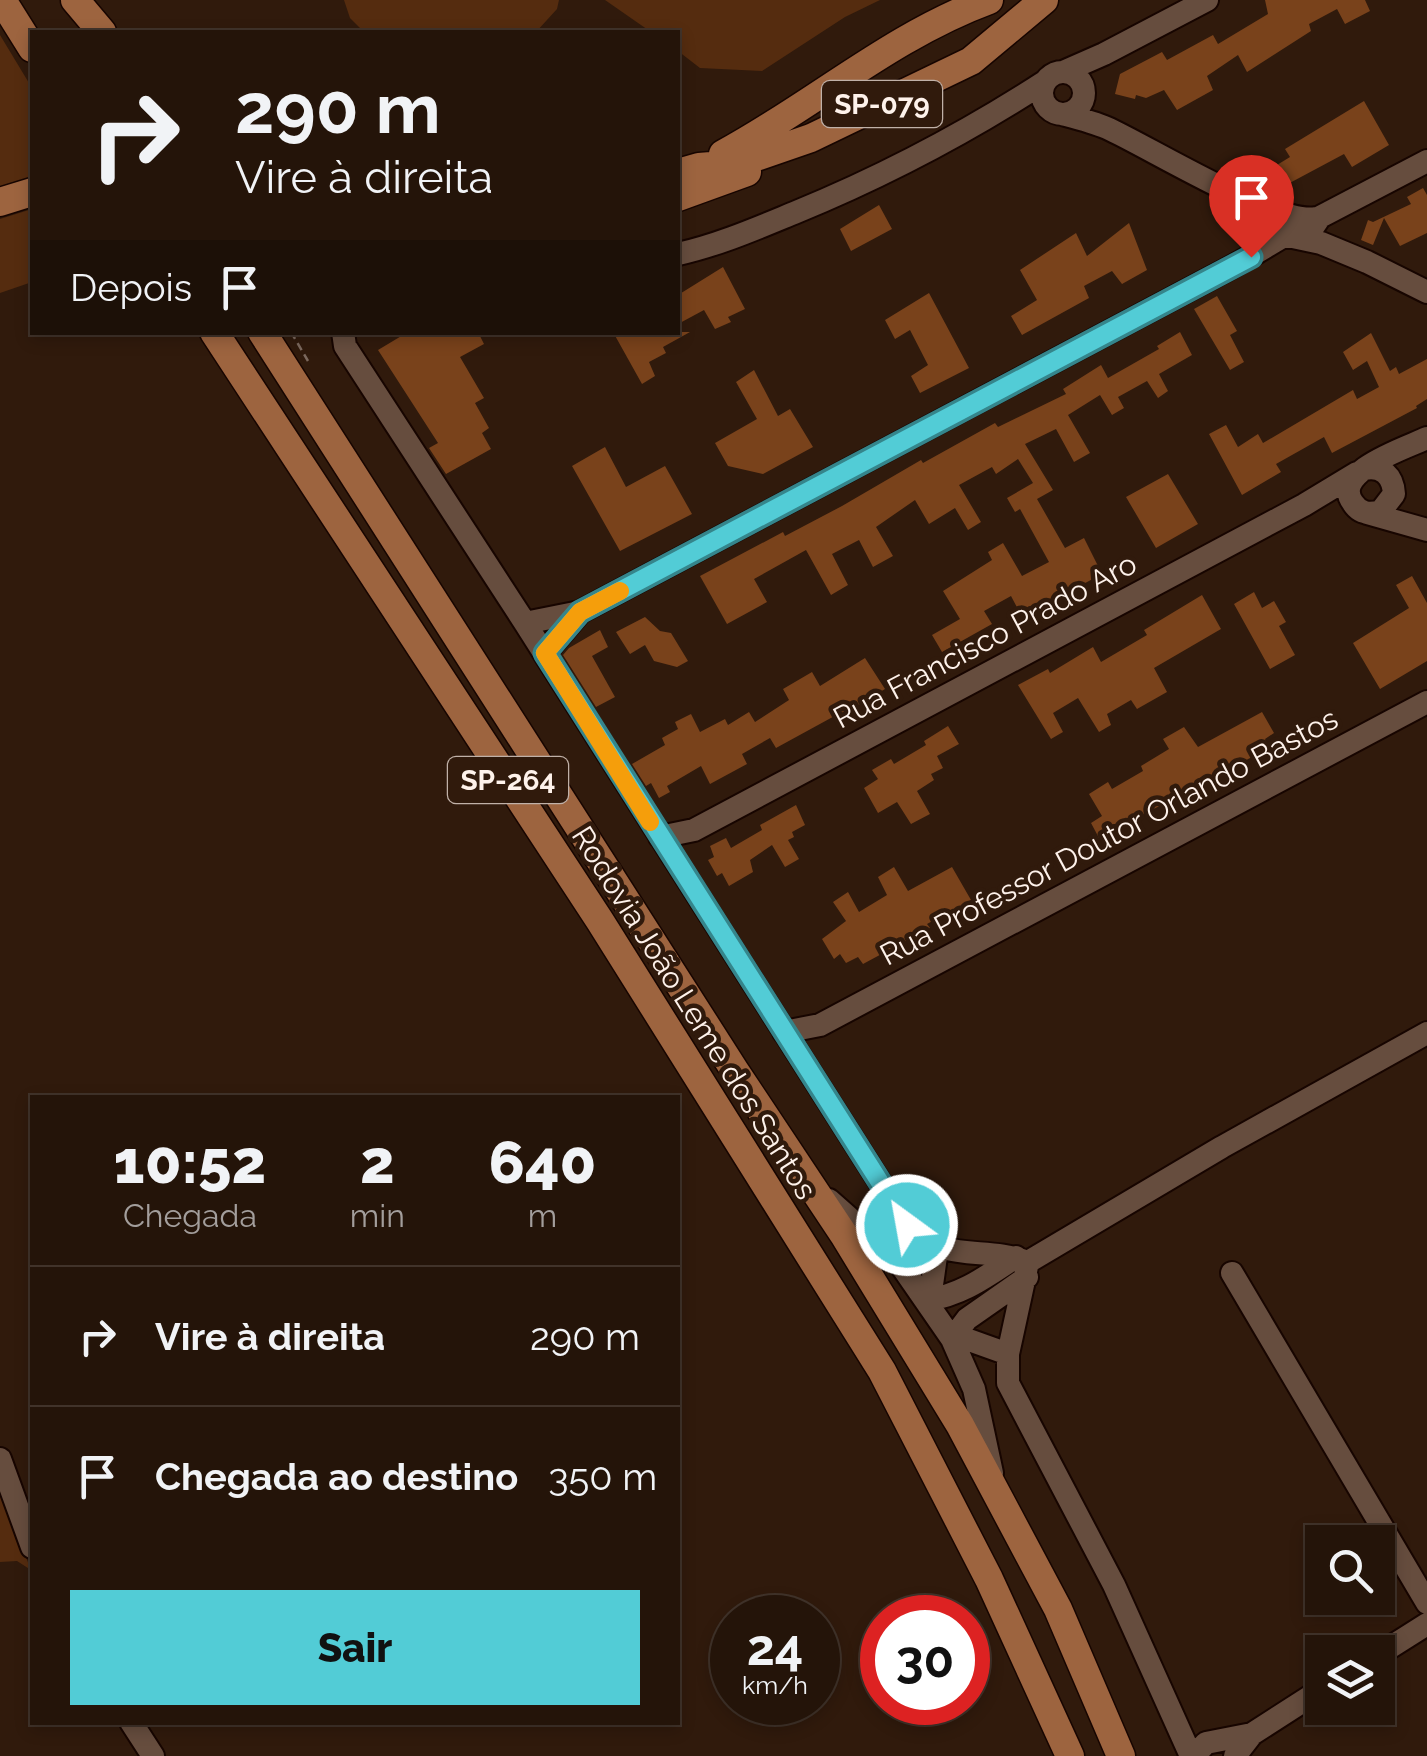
<!DOCTYPE html>
<html lang="pt">
<head>
<meta charset="utf-8">
<style>
	:root { --surface:#241409; --page:#302117; --text:#f1f3f6; --muted:#a39e9c; --line:#41332a; --accent:#52ccd6 }
	body { margin:0; font-family:Raleway,sans-serif; background:var(--page); color:var(--text); height:100vh; display:flex; flex-direction:column; font-size:38px; white-space:nowrap }
	* { box-sizing:border-box; margin:0 }
	p { font-size:32px; color:var(--muted) }
	.icon { flex:none; width:55px; height:55px; fill:none; stroke:currentColor; stroke-width:2; stroke-linecap:round; stroke-linejoin:round }
	.map { position:relative; flex:1; overflow:hidden }
	.side { position:absolute; left:30px; top:1095px; width:650px; height:630px; display:flex; flex-direction:column; background:var(--surface); border-radius:0px; box-shadow:0 5px 15px #0003,0 0 0 2px var(--line) }
	.side>* { flex:none }
	.hud { position:absolute; left:30px; top:30px; width:650px; height:305px; border-radius:0px; box-shadow:0 5px 15px #0003,0 0 0 2px var(--line); background:#241409; color:var(--text); overflow:hidden }
	.tools { position:absolute; left:1305px; top:1525px; display:grid; gap:20px }
	.tools a { display:grid; place-items:center; width:90px; height:90px; border-radius:0px; background:var(--surface); box-shadow:0 5px 15px #0003,0 0 0 2px var(--line); font-size:50px }
	.speed { position:absolute; left:710px; top:1595px; display:flex; gap:20px; font-size:50px; font-weight:700; text-align:center }
	.speed>* { display:grid; place-content:center; width:130px; height:130px; border-radius:50%; background:var(--surface); box-shadow:0 5px 15px #0003,0 0 0 2px var(--line); line-height:1 }
	.speed small { font-size:25px; font-weight:400 }
	.speed .limit { border:15px solid #d22; background:#fff; color:#111 }
	.pin { position:absolute; display:grid; place-items:center; width:85px; height:85px; color:#fff; margin:-102px -42px; border-radius:50% 50% 50% 0; rotate:-45deg; box-shadow:0 0 10px #0007 }
	.pin .icon { rotate:45deg }
	.me { position:absolute; width:110px; margin:-55px; rotate:328deg; stroke-linejoin:round; filter:drop-shadow(0 0 8px #0008) }
	.turn { display:flex; align-items:center; gap:35px; height:210px; padding:0 40px; font-size:45px }
	.turn .icon { width:130px; height:130px; stroke-width:2.5 }
	.turn b { display:block; font-size:70px; line-height:85px }
	.then { display:flex; align-items:center; height:95px; padding:0 40px; background:#0003; gap:20px; font-size:38px }
	.eta { display:flex; justify-content:space-evenly; align-items:center; height:170px; text-align:center }
	.eta b { font-size:60px; font-weight:800; line-height:70px }
	.cta { display:flex; gap:20px; margin-top:auto; padding:20px 40px }
	.cta a { flex:1; height:115px; border-radius:0px; background:var(--accent); color:#111; font-size:40px; font-weight:800; line-height:115px; text-align:center }
	ul { padding:0; list-style:none }
	li { display:flex; align-items:center; gap:30px; height:140px; padding:0 40px; border-top:2px solid var(--line) }
	li div { flex:1 }
	li b { display:block; font-size:38px }
	li em { font-style:normal }
	.map>svg:first-child { display:block }
	.green { fill:#552c0f }
	.building { fill:#79421b }
	.lines { fill:none; stroke-linecap:round; stroke-linejoin:round }
	.minor-casing { stroke:#170500; stroke-width:26 }
	.major-casing { stroke:#170500; stroke-width:31 }
	.path { stroke:#7b685d; stroke-width:2.5; stroke-dasharray:8 5; stroke-linecap:butt }
	.minor { stroke:#664d3e; stroke-width:22 }
	.major { stroke:#9d643f; stroke-width:28 }
	.route-casing { stroke:#35858b; stroke-width:25 }
	.route { stroke:#52ccd6; stroke-width:18 }
	.slow { stroke:#f59e0b; stroke-width:18 }
	.labels { text-anchor:middle; stroke-width:9; stroke-linejoin:round; paint-order:stroke }
	.shield { fill:#301a0c; stroke:#c0b1a8; stroke-width:2.5 }
	.shield-label { font-size:28px; font-weight:bold; fill:#fef2eb }
	.street-label { font-size:30px; fill:#fef2eb; stroke:#301a0c }
</style>
</head>
<body>
<div class="map">
<svg width="1427" height="1756" viewBox="0 0 1427 1756">
	<rect width="100%" height="100%" fill="#301a0c"/>
	<path class="green" d="M344,0H559L557,9L536,32H364L350,18Z
		M605,0H880L845,17L762,71L700,68L678,51V32H651Z
		M0,35L32,88V177L0,187Z
		M32,209V282L0,293V219Z
		M0,1491L31,1570L17,1561L0,1562Z"/>
	<path class="building" d="M1265,0H1365L1370,11L1345,24L1337,9L1309,24L1311,31L1247,72L1238,55L1207,76L1213,90L1177,110L1164,90L1146,98L1136,95L1135,99L1115,94L1120,74L1162,52L1167,60L1213,35L1218,44L1268,14Z
		M1364,101L1389,145L1352,167L1344,154L1271,193L1228,174L1237,159L1264,173L1290,157L1285,149Z
		M1423,188L1427,195V233L1400,246L1384,218L1373,245L1361,240L1368,220L1373,222L1411,204L1407,197Z
		M879,205L892,229L851,251L840,229Z
		M1129,223L1147,270L1122,284L1112,271L1084,286L1089,298L1022,335L1011,316L1037,300L1020,270L1076,233L1087,256Z
		M723,267L745,309L728,317L731,322L715,329L704,310L678,324V295Z
		M929,293L969,368L920,393L911,376L928,365L910,330L895,339L885,320Z
		M1217,296L1237,331L1230,335L1244,362L1230,370L1194,309Z
		M408,332H478L484,344L460,357L484,398L475,403L489,428L482,433L491,449L446,474L429,448L438,443L378,350Z
		M613,332H690L663,347L666,353L649,362L655,376L642,384Z
		M1180,332L1192,355L1159,374L1168,391L1158,398L1147,381L1118,397L1124,408L1112,415L1100,395L1068,415L1090,453L1074,462L1056,429L1025,444L1053,490L1037,499L1065,548L1084,538L1102,574L1022,617L1011,596L984,611L992,624L942,652L932,635L960,619L943,591L992,560L988,552L1003,543L1022,576L1049,562L1020,509L1015,512L1007,498L1033,483L1018,459L996,474L992,467L959,485L981,522L968,530L955,508L929,524L915,500L876,527L893,556L873,567L859,540L832,554L848,585L831,595L806,550L754,579L767,602L727,624L700,576L783,532L785,536L842,506L921,460L923,463L995,423L998,427L1066,394L1063,389L1101,365L1108,378L1159,349L1157,346Z
		M1371,333L1390,371L1396,367L1399,374L1427,359V399L1416,406L1417,408L1332,453L1324,437L1276,464L1281,472L1242,495L1209,434L1226,425L1238,447L1258,434L1263,443L1353,390L1357,399L1379,387L1367,361L1353,370L1343,352Z
		M754,370L778,416L790,409L813,447L763,474L728,466L715,443L757,419L736,382Z
		M605,447L626,487L665,466L692,514L620,551L572,466Z
		M1168,474L1198,524L1156,548L1126,497Z
		M1412,576L1427,603V661L1380,689L1353,643L1409,608L1396,585Z
		M1254,592L1262,608L1274,601L1286,622L1279,626L1295,655L1270,669L1234,604Z
		M1202,595L1221,629L1154,668L1167,692L1137,709L1131,700L1107,714L1111,725L1099,732L1078,698L1053,713L1063,732L1051,739L1018,685L1048,669L1050,673L1093,647L1101,662L1147,635L1144,630Z
		M645,617L660,631L671,633L688,661L677,667L654,661L645,645L630,654L616,632Z
		M600,630L608,647L592,656L615,697L596,707L563,655L569,648Z
		M865,658L885,689L841,716L840,713L776,748L770,738L742,754L747,764L710,784L701,766L667,786L670,792L659,798L651,783L646,786L632,764L665,745L662,738L678,729L675,722L691,714L700,732L725,719L728,725L749,712L755,722L789,700L783,689L812,672L820,686Z
		M1262,712L1274,733L1265,739L1269,748L1099,838L1091,823L1102,816L1089,794L1108,782L1112,789L1143,771L1141,766L1169,749L1163,739L1184,727L1198,747Z
		M948,726L959,744L937,756L943,768L931,774L934,780L917,791L930,814L911,824L897,802L878,813L864,788L878,779L872,770L891,759L894,764L926,745L924,741Z
		M796,805L805,825L792,832L794,837L788,840L799,859L785,867L772,845L750,860L753,872L729,886L722,873L717,876L708,860L714,857L710,846L726,838L731,848L762,830L760,825Z
		M894,867L908,891L952,867L971,900L927,924L930,928L863,964L858,957L846,963L840,954L834,959L822,939L846,921L833,902L848,892L859,912L887,895L878,877Z"/>
	<g class="lines">
		<defs>
			<path id="minor" d="M1063,72L1104,54L1207,0
				M1042 93a21 21 0 1 1 42 0a21 21 0 1 1-42 0Z
				M1062,114C1077,118 1093,122 1107,128C1151,148 1275,225 1316,218
				M1245,217L1274,233L1321,243L1367,262L1427,292
				M1312,229L1320,217L1427,161
				M678,254C718,245 755,229 794,213C882,177 966,133 1046,81
				M343,332L345,346L525,623L907,1225C946,1265 982,1245 1028,1262L1008,1354V1383L1114,1585L1191,1756
				M1364,469C1382,465 1393,476 1394,494L1381,511C1370,514 1360,514 1353,503C1330,472 1406,448 1427,438
				M1367,513L1427,530
				M525,623L580,612L1226,270C1258,253 1287,232 1320,217
				M545,653L580,612
				M660,837L694,830L1304,505L1357,473
				M784,1032L820,1025L1427,702
				M829,1200L898,1261L952,1339L974,1389L992,1473
				M1028,1262L1222,1147L1427,1033
				M1232,1273L1427,1603
				M930,1299L937,1249
				M927,1300C962,1295 987,1276 1016,1257
				M955,1335L1008,1354
				M952,1339L967,1319L1027,1277
				M0,1459L32,1547
				M1378,1655L1427,1624
				M131,1722L153,1756
				M1252,1734L1322,1689
				M1194,1756L1206,1743L1252,1734L1235,1756"/>
			<path id="major" d="M2,0L32,48
				M75,0L102,32
				M723,154C814,105 891,36 989,0
				M678,173L699,167L736,164L811,138L971,61L1044,0
				M678,197L747,172
				M0,202L32,192
				M214,332L600,921L882,1371L989,1579L1070,1756
				M262,332L735,1071L844,1235L960,1425L1058,1609L1121,1756"/>
		</defs>
		<use href="#minor" class="minor-casing"/>
		<use href="#major" class="major-casing"/>
		<path class="path" d="M291,332L308,361"/>
		<use href="#minor" class="minor"/>
		<use href="#major" class="major"/>
	</g>
	<g class="lines">
		<defs>
			<path id="route" d="M907,1225L545,653L580,612L1251,257"/>
		</defs>
		<use href="#route" class="route-casing"/>
		<use href="#route" class="route"/>
		<path class="slow" d="M620,591L580,612L545,653L650,822"/>
	</g>
	<g class="labels">
		<g class="shield">
			<rect x="822" y="81" width="120" height="46" rx="8"/>
			<rect x="448" y="757" width="120" height="46" rx="8"/>
		</g>
		<g class="shield-label">
			<text x="882" y="114">SP-079</text>
			<text x="508" y="790">SP-264</text>
		</g>
		<g class="street-label">
			<text transform="translate(985 641) rotate(-28)" y="10">Rua Francisco Prado Aro</text>
			<text transform="translate(1109 837) rotate(-28)" y="10">Rua Professor Doutor Orlando Bastos</text>
			<text transform="translate(694 1013) rotate(58)" y="10">Rodovia João Leme dos Santos</text>
		</g>
	</g>
</svg>
<div class="tools">
<a><svg class="icon" aria-label="search" viewBox="0 0 24 24"><circle cx="10" cy="10" r="6"/><path d="M15 15l6 6"/></svg></a>
<a><svg class="icon" aria-label="layers" viewBox="0 0 24 24"><path d="M12 4l9 5-9 5-9-5zM3 14l9 5 9-5"/></svg></a>
</div>
<div class="speed"><div>24<small>km/h</small></div><div class="limit">30</div></div>
<div class="pin" style="left:1251px;top:257px;background:#d93025"><svg class="icon" aria-label="arrive" viewBox="0 0 24 24"><path d="M6 21V4h12l-3 4 3 4H6"/></svg></div>
<svg class="me" style="left:907px;top:1225px" viewBox="-20 -20 40 40"><circle r="17" fill="#52ccd6" stroke="#fff" stroke-width="3"/><path d="M0-11L8 9 0 5-8 9z" fill="#fff"/></svg>
<div class="hud">
<div class="turn"><svg class="icon" aria-label="right" viewBox="0 0 24 24"><path d="M7 20v-9h11M14 6l5 5-5 5"/></svg><div><b>290 m</b>Vire à direita</div></div>
<div class="then">Depois<svg class="icon" aria-label="arrive" viewBox="0 0 24 24"><path d="M6 21V4h12l-3 4 3 4H6"/></svg></div>
</div>
<section class="side">
<div class="eta">
<div><b>10:52</b><p>Chegada</p></div>
<div><b>2</b><p>min</p></div>
<div><b>640</b><p>m</p></div>
</div>
<ul>
<li><svg class="icon" aria-label="right" viewBox="0 0 24 24"><path d="M7 20v-9h11M14 6l5 5-5 5"/></svg><div><b>Vire à direita</b></div><em>290 m</em></li>
<li><svg class="icon" aria-label="arrive" viewBox="0 0 24 24"><path d="M6 21V4h12l-3 4 3 4H6"/></svg><div><b>Chegada ao destino</b></div><em>350 m</em></li>
</ul>
<div class="cta"><a>Sair</a></div>
</section>
</div>
</body>
</html>
